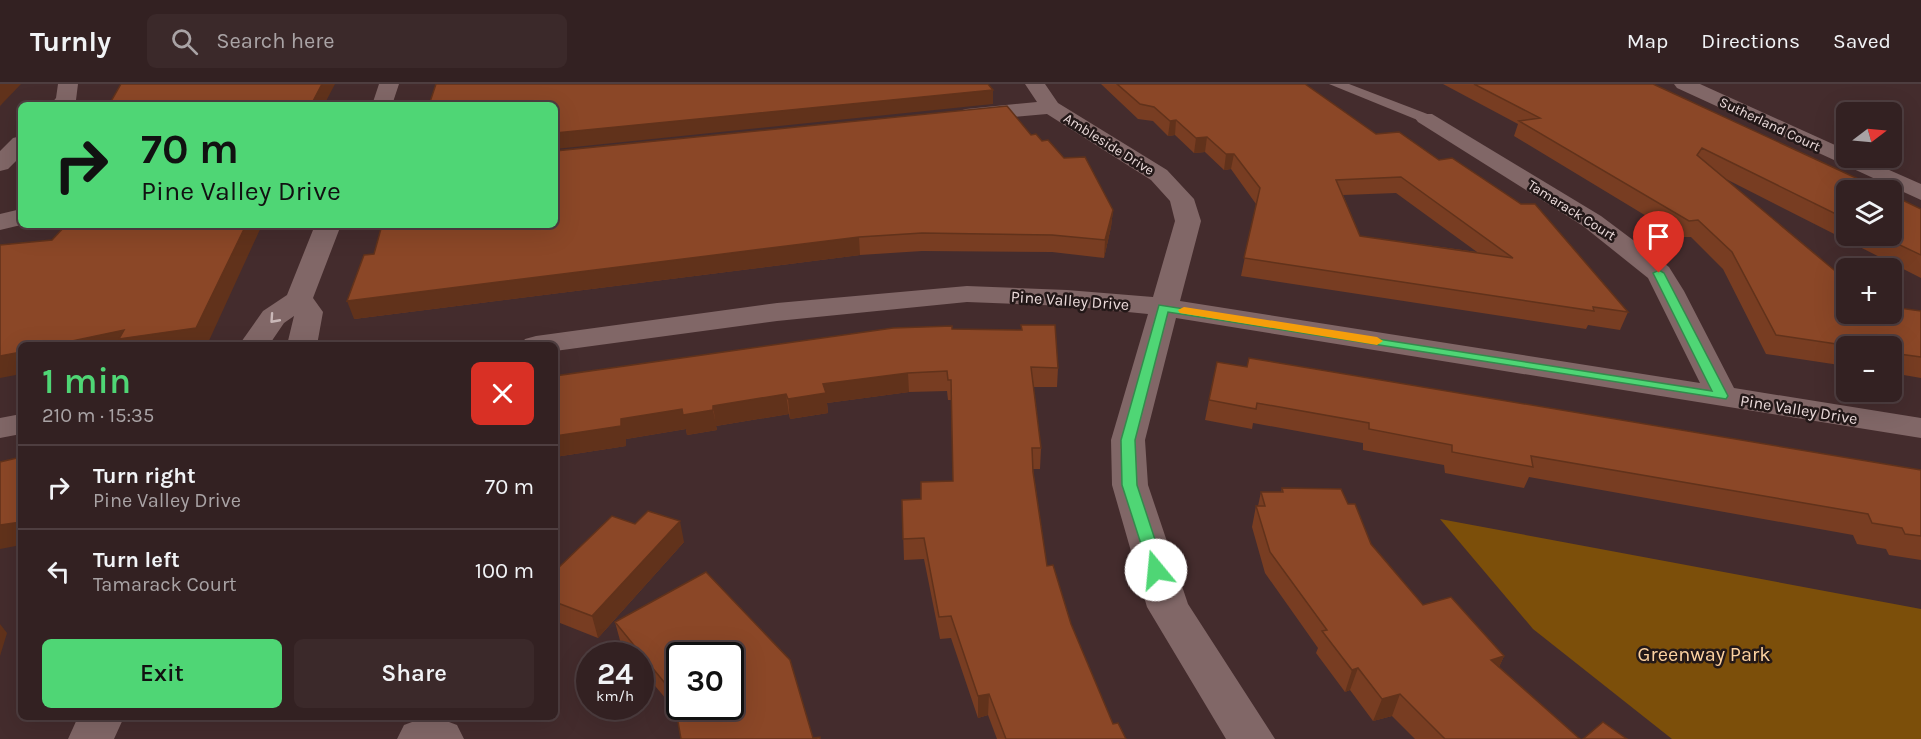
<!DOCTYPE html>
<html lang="en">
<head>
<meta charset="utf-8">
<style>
	:root { --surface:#332122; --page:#3b292a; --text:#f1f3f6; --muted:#a9a3a5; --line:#4e3e40; --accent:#4fd675 }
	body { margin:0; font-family:Karla,sans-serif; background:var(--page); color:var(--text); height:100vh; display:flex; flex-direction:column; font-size:22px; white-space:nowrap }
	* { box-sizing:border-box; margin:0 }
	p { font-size:20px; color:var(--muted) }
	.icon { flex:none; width:33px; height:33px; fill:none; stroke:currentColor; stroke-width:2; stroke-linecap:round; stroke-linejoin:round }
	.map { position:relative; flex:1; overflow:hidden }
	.drawer { position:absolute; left:18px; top:258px; width:540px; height:378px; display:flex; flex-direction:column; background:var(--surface); border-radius:9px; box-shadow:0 6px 24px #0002,0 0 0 2px var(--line) }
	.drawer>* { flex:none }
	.top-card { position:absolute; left:18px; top:18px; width:540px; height:126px; border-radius:9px; box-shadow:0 6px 24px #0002,0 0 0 2px var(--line); background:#4fd675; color:#111; overflow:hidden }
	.needle { width:39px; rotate:74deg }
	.fabs { position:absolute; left:1836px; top:18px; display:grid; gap:12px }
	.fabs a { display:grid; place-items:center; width:66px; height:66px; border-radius:9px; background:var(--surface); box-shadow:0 6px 24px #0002,0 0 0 2px var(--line); font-size:30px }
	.speed { position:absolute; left:576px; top:558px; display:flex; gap:12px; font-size:30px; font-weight:700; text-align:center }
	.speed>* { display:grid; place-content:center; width:78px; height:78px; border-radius:50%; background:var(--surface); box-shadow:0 6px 24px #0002,0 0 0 2px var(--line); line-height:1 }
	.speed small { font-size:15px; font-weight:400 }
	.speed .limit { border:3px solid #111; border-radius:9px; background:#fff; color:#111 }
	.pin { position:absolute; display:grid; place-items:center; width:51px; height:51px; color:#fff; margin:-62px -26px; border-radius:50% 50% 50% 0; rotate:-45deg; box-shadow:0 0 6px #0007 }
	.pin .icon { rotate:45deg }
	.me { position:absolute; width:66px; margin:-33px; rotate:343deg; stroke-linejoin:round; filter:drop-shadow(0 0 4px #0008) }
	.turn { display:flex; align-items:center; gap:21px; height:126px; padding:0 24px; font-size:27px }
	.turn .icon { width:78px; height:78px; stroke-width:2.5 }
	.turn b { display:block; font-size:42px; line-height:51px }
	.round { display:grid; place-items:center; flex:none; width:63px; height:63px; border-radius:9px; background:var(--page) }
	.summary { display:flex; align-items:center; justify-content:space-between; height:102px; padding:0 24px }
	h1 { font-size:36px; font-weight:600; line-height:45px; color:var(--accent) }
	.action { display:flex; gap:12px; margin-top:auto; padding:12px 24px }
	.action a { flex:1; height:69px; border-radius:9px; background:var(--accent); color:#111; font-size:24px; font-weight:600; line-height:69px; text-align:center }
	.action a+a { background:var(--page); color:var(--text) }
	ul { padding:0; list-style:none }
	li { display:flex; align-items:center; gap:18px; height:84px; padding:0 24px; border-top:2px solid var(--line) }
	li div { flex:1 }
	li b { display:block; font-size:22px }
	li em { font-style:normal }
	header { display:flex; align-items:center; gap:36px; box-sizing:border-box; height:84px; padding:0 30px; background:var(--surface); border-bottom:2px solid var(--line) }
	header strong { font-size:28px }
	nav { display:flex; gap:33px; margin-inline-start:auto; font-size:21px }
	.search { width:420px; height:54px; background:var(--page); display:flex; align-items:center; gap:15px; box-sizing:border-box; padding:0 21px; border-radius:9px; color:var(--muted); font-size:22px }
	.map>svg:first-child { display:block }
	.green { fill:#7c4f0a }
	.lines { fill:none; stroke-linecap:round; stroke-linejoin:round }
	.service { fill:#816767; fill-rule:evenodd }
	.minor { fill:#816767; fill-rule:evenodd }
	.wall { fill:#783d22; fill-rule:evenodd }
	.shaded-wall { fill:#61321b }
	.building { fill:#8b4727; stroke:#61321b; stroke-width:1.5; fill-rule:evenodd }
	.oneway { stroke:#cab8b8 }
	.route { fill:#4fd675; stroke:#338b4c; stroke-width:1.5 }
	.slow { fill:#f59e0b }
	.labels { text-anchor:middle; stroke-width:5; stroke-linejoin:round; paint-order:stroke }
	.far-street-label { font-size:14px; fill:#eadada; stroke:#231818 }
	.street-label { font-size:16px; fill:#eadada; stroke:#231818 }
	.near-park-label { font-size:20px; fill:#fdd2a1; stroke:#231818 }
</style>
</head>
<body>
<header>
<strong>Turnly</strong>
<div class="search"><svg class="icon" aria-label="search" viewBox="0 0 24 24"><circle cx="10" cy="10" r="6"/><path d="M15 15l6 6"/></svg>Search here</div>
<nav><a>Map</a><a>Directions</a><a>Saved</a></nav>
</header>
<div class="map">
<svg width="1921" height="655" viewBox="0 0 1921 655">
	<rect width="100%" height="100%" fill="#442c2d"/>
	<path class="green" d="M1440,435L1921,525V655H1672L1533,545Z"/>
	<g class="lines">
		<path class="service" d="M1329,0H1349L1430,31L1433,34L1430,37H1420Z"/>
		<path class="minor" d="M58,0H78L76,16L72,21H50L56,14Z
			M379,0H399L392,21H372Z
			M1025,0H1045L1058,19L1167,86L1194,115L1201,137L1180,217L1700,299L1648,194L1583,142L1418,38L1415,34L1418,30H1432L1601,132L1669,183L1684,207L1734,304L1921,334V354L1176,234L1145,356L1148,401L1188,520L1275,655H1226L1147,523L1112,401L1111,356L1148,230L1067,222L967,218L777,237L555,267V261H521L525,255L536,252L777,219L967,202L1067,206L1153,213L1175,137L1170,117L1151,96L1047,30L966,37L959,35L956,31L959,27L966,25L1037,18Z
			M1674,0H1700L1846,66V74H1862L1921,100V116L1677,4Z
			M21,52V72L8,85L0,87V67L13,54Z
			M21,125V141L0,146V130Z
			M315,141H341L313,214L323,228L317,261H287L294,232L284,239L269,261H239L263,227L287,211Z
			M21,330V350L0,354V334Z
			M78,633H124L114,655H68Z
			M420,635H441L457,641L464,655H397L404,641Z"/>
	</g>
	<path class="wall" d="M1101,0H1305L1628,228L1620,246L1588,241L1586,245L1241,192L1256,120L1231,85L1224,86L1205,68L1194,69L1175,51L1168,52L1153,37L1138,35ZM1396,109L1477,168L1360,152L1343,111Z
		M1443,0H1653L1846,106V152H1892L1921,125V194L1726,95L1846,230L1921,227V294L1892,289V262H1846V282L1766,270L1723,185L1691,153H1681L1514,52L1518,40Z
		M1031,51L1042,57L1113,126L1111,143L1104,174L1052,168L922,167L860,171L354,235L374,170Z
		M1021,241L1058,284L1057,303H1033L1041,364L1040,385H1033L1047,482L1113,640L1126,655H997L988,631L978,634L951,554L940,555L924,475L904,476L902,416L921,415L953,397L951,316H948L947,307L909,308L827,319L828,329L790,335L789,330L716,342L717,346L687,351L686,345L626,355V362L555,373V292L952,245L1021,246Z
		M1247,283L1921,386V476L1889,471L1886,465L1857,460L1853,451L1529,393L1524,404L1445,389L1444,381L1363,366V359L1253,339L1252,345L1205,336L1209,316Z
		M1282,404L1348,420L1371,460L1423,521L1504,572L1499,583L1580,655H1415L1392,632L1373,637L1350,606L1345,608L1316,569L1318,564L1265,489L1252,443L1256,422H1258L1261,408H1281Z
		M684,458L598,554L555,537V487Z
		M615,538L813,654L681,655L677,628L640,584V572H630L621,560Z"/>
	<path class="shaded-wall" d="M0,0H21L0,22Z
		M322,0H335L324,21H311Z
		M993,6V20L555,65V49Z
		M1176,36L1175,51L1168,52L1170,37Z
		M1207,53L1205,68L1194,69L1196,54Z
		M1226,70H1234L1231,85L1224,86Z
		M1113,126L1111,143L1104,174L1105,156Z
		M246,141H262L207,261H53Z
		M859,153L860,171L354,235L347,217Z
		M21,268V290L0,294V272Z
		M908,289L909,308L827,319L828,329L790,335L788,315L823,300Z
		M786,310L789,330L716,342L713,322Z
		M682,325L713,326L717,346L687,351L686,345L626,355V362L555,373V352L621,335Z
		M680,437L684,458L598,554L592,532Z
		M21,438V461L0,465V441Z
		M0,540L7,549L0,572Z
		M1504,572L1494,594L1491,576Z
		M1358,584L1350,606L1345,608L1352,586Z
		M989,610L988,631L978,634V612Z
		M1400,610L1392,632L1373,637L1382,615Z"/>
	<path class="building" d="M121,0H322L311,21H109Z
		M436,0H988L993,6L555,49V21H429Z
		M1117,0H1305L1376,50L1399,48L1439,76L1452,74L1521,120H1535L1628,228L1593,223L1594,227L1244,174L1260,104L1234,70H1226L1207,53L1196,54L1176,36L1170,37L1154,23L1140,20ZM1401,93L1513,174L1360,152L1336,96Z
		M1474,0H1653L1882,106H1846V135L1702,64L1697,71L1846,196V230H1892V223L1921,227V273L1892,269V262H1850L1776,251L1732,168L1698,136L1689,137L1519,37L1540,34Z
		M1007,22L1031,51L1036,50L1042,57L1048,56L1064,74L1085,73L1113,126L1105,156L1052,151L922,149L859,153L347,217L364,171L374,170L382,141H555V67Z
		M1892,111L1921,125V171L1881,152H1892Z
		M66,141H246L196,244L119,255L124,246L53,261H21V268L0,272V161L52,156Z
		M1021,241H1055L1058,284L1031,283L1041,364H1032L1033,388L1047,482L1053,481L1071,540L1113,640L1118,639L1126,655H1006L989,610L978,612L951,532L939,533L924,454L903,455L902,416L921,415V398L953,397L951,296H948L947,287L908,289L823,300L826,309L788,315L786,310L713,322V326L683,331L682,325L621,335V342L555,352V292L893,244L952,242V245L1022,246Z
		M1249,274L1921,386V452L1905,450L1902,444L1872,439L1868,430L1531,372L1533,383L1452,368V361L1369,345V339L1257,319L1256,325L1209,316L1217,278L1247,283Z
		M21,373V438L0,441V378Z
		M1282,404L1341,405L1348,420H1355L1371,460L1423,521L1451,513L1504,572L1491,576L1580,655H1445L1400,610L1382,615L1358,584L1352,586L1322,547L1327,546L1270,468L1256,422H1265L1261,408H1283Z
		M648,427L680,437L592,532L555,518V487L612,432L635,440Z
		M706,488L790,576L813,654L820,653V655H681L673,609L615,538ZM680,572H730V622H680Z
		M1603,638L1627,655H1583Z"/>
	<defs><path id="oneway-chevron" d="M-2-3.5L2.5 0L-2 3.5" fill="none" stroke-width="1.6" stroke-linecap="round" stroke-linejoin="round" transform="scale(1.5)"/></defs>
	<use class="oneway" href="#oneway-chevron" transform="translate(274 235) rotate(132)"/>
	<path class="route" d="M1659,186L1664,189L1728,312L1726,315L1168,228L1135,356L1137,401L1165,486L1156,492L1151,491L1122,401L1121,356L1159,221L1712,307L1653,189Z"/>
	<path class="slow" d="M1184,223L1377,253L1383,257L1377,261L1180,229L1178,226Z"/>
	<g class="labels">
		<g class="far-street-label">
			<text transform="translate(1770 40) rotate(25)" y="5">Sutherland Court</text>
			<text transform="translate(1109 60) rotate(32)" y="5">Ambleside Drive</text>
			<text transform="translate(1572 126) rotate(32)" y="5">Tamarack Court</text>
		</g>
		<g class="street-label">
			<text transform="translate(1070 216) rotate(4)" y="6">Pine Valley Drive</text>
			<text transform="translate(1799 325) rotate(9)" y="6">Pine Valley Drive</text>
		</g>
		<g class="near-park-label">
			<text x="1704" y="577">Greenway Park</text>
		</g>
	</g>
</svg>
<div class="fabs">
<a><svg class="needle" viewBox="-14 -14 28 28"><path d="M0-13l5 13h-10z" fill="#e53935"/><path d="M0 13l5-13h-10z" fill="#a9a3a5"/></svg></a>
<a><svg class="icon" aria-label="layers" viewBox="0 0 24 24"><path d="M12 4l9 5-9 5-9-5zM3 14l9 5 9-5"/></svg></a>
<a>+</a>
<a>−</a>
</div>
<div class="speed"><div>24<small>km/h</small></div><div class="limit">30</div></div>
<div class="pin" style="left:1659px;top:189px;background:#d93025"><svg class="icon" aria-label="arrive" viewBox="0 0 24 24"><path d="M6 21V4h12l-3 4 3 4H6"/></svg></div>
<svg class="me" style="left:1156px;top:486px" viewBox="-20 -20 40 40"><circle r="19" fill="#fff"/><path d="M0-13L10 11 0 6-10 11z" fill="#4fd675"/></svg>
<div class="top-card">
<div class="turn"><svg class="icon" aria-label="right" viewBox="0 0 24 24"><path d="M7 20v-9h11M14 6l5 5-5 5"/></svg><div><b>70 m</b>Pine Valley Drive</div></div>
</div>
<section class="drawer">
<div class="summary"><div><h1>1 min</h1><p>210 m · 15:35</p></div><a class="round" style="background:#d93025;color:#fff"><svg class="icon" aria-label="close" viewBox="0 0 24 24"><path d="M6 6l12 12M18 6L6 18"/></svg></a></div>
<ul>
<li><svg class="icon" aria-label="right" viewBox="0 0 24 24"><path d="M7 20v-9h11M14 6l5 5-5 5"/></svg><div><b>Turn right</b><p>Pine Valley Drive</p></div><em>70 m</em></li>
<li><svg class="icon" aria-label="left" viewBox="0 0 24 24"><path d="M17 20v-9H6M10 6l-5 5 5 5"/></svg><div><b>Turn left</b><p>Tamarack Court</p></div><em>100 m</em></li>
</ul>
<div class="action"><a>Exit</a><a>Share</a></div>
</section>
</div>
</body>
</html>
